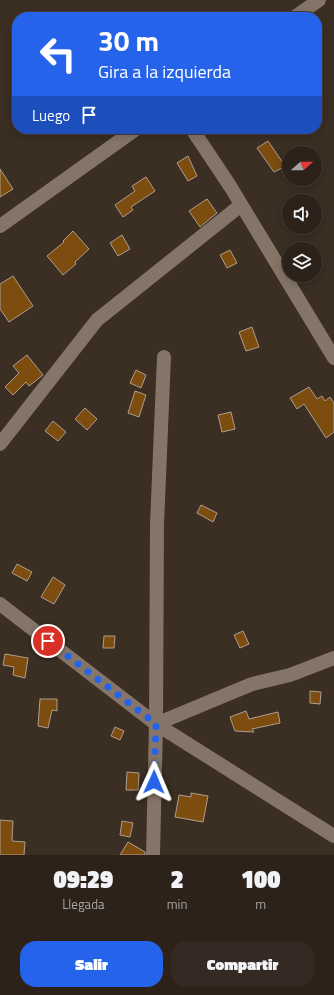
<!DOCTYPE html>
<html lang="es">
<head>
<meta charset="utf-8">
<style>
	:root { --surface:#2c221a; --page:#342a23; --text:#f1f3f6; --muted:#a6a4a2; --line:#483f39; --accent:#2563eb }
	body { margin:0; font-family:"Titillium Web",sans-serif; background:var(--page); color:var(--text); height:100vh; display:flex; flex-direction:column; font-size:15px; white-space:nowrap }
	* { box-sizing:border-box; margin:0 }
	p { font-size:13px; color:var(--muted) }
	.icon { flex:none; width:22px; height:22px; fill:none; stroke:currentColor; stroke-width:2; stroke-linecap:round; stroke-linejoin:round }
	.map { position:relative; height:855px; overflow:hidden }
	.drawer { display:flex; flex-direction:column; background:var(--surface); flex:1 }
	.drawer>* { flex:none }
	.banner { position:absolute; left:12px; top:12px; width:310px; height:122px; border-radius:16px; box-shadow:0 2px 10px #0003,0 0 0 1px var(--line); background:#2563eb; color:#fff; overflow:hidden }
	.needle { width:26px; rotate:70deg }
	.tools { position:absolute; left:282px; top:146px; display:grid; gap:8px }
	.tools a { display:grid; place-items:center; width:40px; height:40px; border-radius:50%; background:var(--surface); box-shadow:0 2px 10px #0003,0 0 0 1px var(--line); font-size:20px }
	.pin { position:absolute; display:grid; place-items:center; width:34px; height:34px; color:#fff; margin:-17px; border:2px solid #fff; border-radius:50%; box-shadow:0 1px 4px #0007 }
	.me { position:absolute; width:44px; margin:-22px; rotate:1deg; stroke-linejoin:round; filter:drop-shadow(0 0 3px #0008) }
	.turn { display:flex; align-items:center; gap:14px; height:84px; padding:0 20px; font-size:18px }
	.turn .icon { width:52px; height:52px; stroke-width:2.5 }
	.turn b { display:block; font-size:28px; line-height:34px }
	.then { display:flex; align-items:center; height:38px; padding:0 20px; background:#0003; gap:8px; font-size:15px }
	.eta { display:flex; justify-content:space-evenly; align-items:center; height:68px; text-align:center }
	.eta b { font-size:24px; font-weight:800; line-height:28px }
	.cta { display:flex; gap:8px; margin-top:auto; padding:8px 20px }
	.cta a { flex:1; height:46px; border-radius:16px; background:var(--accent); color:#fff; font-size:16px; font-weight:800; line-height:46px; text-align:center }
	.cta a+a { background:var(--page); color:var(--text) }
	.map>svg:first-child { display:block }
	.building { fill:#7d4d10; stroke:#ad9e8f }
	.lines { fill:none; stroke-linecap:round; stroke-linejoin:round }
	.street { stroke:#847568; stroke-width:14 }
	.route { stroke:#2563eb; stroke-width:7; stroke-dasharray:0 12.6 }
</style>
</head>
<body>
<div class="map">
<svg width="334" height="855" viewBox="0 0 334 855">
	<rect width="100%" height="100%" fill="#3b2e23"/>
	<path class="building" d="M268,141L283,163H282L284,167L274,172L257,148Z
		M188,156L197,176L188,181L177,163Z
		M0,169L13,189L0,197Z
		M146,177L155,191L131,207L133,210L123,217L115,205L135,191L132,186Z
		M207,199L217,213L200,227L189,211Z
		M73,231L89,249L75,262L76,264L63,275L47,256L64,242L63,241Z
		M122,235L130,249L118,256L110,243Z
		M230,250L237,263L227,268L220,255Z
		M13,276L33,306L9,322L0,309V284Z
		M252,327L259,347L246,351L239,332Z
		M27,355L43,375L29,386L26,382L13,395L5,387L19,373L13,366Z
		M136,370L146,375L141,388L130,383Z
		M309,387L317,399L322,396L325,401L330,397L334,403V432L326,438L304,404L297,409L290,398Z
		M135,391L146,395L139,417L128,413Z
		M85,408L97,419L87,430L75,419Z
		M231,412L235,429L222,432L218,415Z
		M53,421L66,432L58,441L45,431Z
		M201,505L217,513L213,522L197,513Z
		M17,564L32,572L27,581L12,573Z
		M53,577L65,585L54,604L41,597Z
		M243,631L249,644L240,648L234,635Z
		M104,636H115L114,648H103Z
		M5,654L28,658L25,678L13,675L14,667L3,665Z
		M310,691L321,692L320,704L310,703Z
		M40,699H57V711L52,710L48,728L38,726Z
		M246,711L249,719L278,712L280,723L252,729L254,732L235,731L230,717Z
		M115,727L124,731L120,740L111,736Z
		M127,772L139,773L138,790H126Z
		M191,793L208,796L203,822L175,817L179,795L191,797Z
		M0,820L13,821L12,841L25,842L24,855H0Z
		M122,821L133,823L130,837L120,835Z
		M128,842L145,852V855H120Z"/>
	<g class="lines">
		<path class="street" d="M295,17L319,0
			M192,129L230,186L334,358
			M0,226L136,129
			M164,357L157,524L156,724L252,684L290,675L334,658
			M0,444L97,320L241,205
			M0,604L156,724L334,836
			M153,855L156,724"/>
	</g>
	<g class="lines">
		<path class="route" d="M48,641L156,724L154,782"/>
	</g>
</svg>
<div class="tools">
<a><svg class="needle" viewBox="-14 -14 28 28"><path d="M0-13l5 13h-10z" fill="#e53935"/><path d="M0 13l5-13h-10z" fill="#a6a4a2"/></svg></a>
<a><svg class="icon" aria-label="sound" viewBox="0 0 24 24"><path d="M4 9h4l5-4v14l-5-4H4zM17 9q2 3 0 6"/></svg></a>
<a><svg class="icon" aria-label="layers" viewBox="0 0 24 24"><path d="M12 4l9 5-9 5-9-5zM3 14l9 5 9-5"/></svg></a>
</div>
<div class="pin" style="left:48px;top:641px;background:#d93025"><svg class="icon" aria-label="arrive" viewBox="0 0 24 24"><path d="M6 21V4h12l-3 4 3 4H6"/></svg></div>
<svg class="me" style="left:154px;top:782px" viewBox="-20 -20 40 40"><path d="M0-17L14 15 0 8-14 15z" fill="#2563eb" stroke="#fff" stroke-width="4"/></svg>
<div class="banner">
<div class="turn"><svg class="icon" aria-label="left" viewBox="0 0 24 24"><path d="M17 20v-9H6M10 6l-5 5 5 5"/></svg><div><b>30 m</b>Gira a la izquierda</div></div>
<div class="then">Luego<svg class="icon" aria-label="arrive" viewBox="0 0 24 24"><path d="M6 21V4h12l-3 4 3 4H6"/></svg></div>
</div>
</div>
<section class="drawer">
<div class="eta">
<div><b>09:29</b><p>Llegada</p></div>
<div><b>2</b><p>min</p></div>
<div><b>100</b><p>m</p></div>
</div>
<div class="cta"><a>Salir</a><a>Compartir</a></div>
</section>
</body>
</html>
